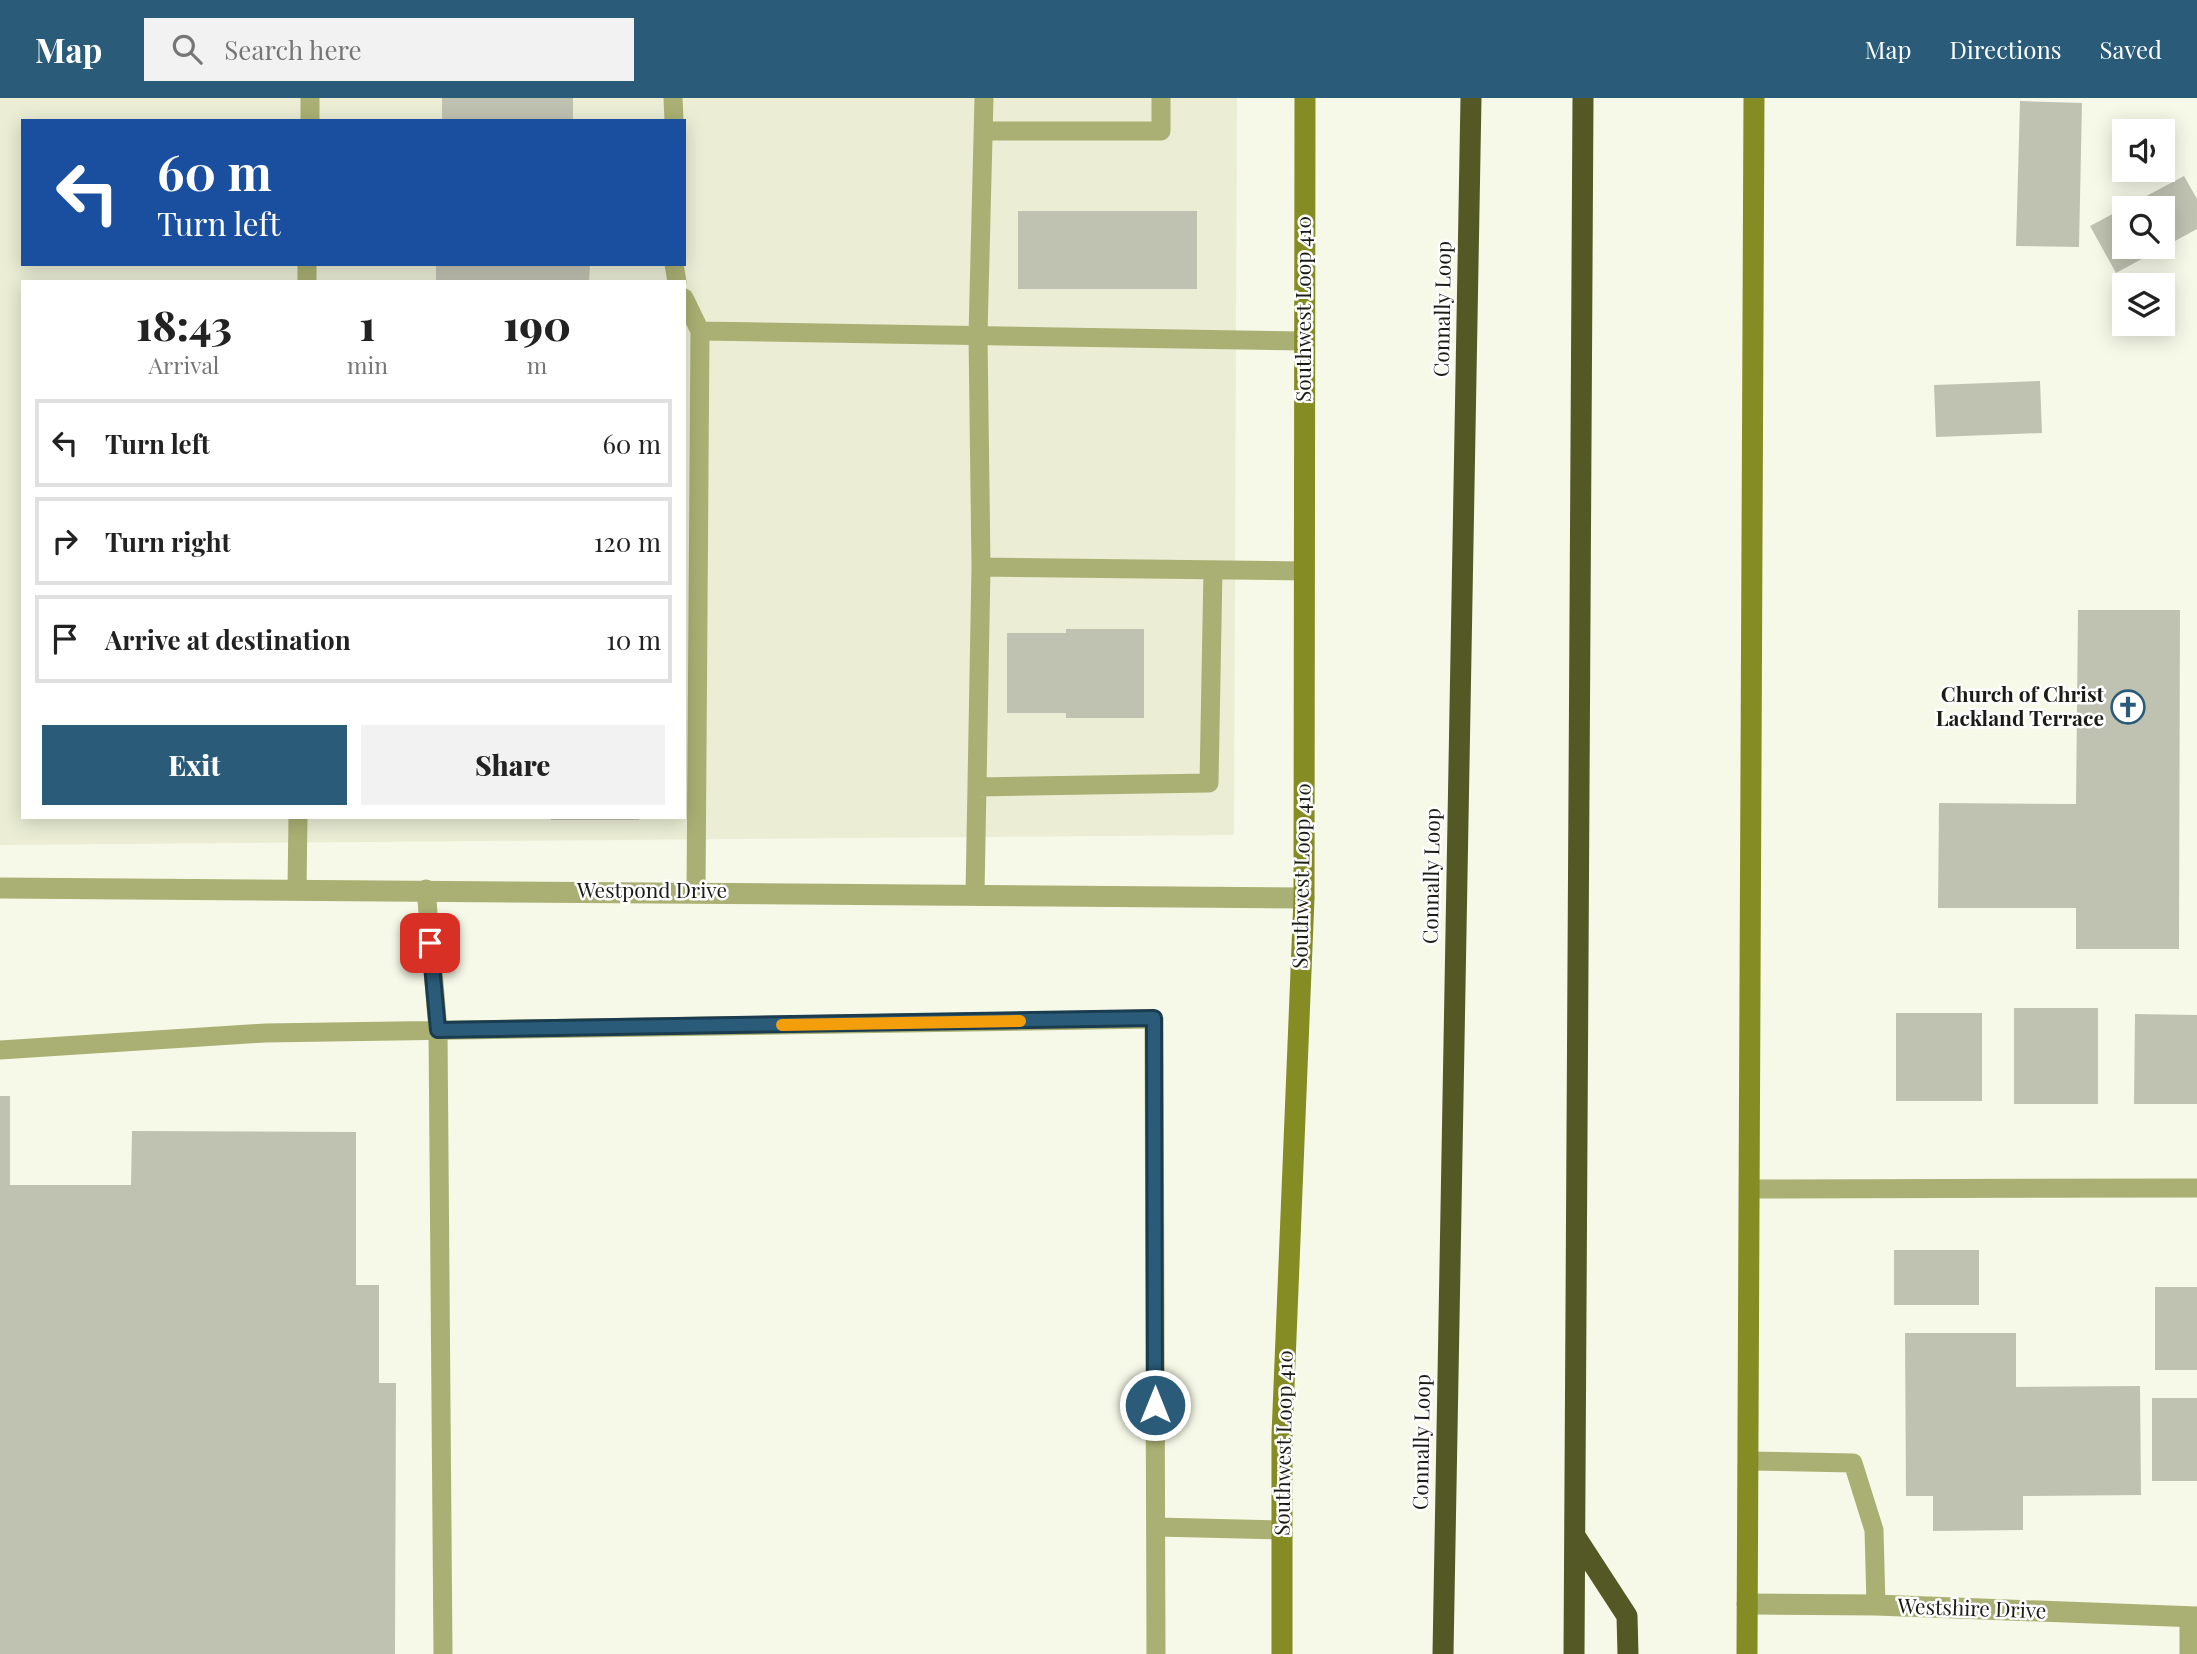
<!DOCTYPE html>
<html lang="en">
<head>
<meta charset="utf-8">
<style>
	:root { --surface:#fff; --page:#f2f2f2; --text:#222; --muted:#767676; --line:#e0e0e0; --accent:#2a5c79 }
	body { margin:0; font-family:"Playfair Display",serif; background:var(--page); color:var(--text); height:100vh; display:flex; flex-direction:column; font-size:26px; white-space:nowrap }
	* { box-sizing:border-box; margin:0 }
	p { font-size:23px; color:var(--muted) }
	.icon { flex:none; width:38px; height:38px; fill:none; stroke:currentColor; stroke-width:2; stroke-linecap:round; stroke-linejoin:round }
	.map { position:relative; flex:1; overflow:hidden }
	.sheet { position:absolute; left:21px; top:182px; width:665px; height:539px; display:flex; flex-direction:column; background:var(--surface); border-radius:0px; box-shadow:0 4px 18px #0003 }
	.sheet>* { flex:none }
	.top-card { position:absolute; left:21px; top:21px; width:665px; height:147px; border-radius:0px; box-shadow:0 4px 18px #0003; background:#1a4fa0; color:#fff; overflow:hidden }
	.controls { position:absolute; left:2112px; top:21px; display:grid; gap:14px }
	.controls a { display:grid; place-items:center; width:63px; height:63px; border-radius:0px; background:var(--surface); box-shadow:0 4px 18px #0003; font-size:35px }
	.pin { position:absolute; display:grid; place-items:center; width:60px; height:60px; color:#fff; margin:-30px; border-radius:14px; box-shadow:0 4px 10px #0006 }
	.me { position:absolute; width:77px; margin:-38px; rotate:0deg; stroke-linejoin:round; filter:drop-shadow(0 0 5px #0008) }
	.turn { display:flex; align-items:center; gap:24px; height:147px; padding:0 21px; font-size:32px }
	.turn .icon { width:91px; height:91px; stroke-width:2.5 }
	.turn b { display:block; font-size:49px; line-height:60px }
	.eta { display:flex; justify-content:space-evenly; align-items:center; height:119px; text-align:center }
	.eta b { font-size:42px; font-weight:800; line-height:49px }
	.action { display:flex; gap:14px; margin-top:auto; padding:14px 21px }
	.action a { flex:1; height:80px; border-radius:0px; background:var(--accent); color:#fff; font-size:28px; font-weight:800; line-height:80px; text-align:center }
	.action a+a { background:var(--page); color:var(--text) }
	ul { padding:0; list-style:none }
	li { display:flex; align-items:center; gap:21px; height:88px; margin:0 14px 10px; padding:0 7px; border:4px solid var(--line); border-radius:0px }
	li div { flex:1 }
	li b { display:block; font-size:26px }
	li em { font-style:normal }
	header { display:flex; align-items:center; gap:42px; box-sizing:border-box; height:98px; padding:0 35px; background:var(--accent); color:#fff }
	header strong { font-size:33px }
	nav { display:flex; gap:38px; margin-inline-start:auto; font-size:24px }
	.search { width:490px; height:63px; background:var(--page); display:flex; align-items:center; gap:18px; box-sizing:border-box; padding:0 24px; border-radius:0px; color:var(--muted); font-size:26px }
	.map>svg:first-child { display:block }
	.built { fill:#ebeed5; fill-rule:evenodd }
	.building { fill:#c0c2b1; fill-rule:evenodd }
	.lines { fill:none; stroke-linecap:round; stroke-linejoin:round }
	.lane { stroke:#aab073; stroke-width:19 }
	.street { stroke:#aab073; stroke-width:21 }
	.secondary { stroke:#858c23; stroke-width:21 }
	.highway { stroke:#545825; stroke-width:21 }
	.route-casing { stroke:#1b3c4f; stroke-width:18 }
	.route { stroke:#2a5c79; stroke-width:12 }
	.slow { stroke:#f59e0b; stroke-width:12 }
	.labels { text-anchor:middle; stroke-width:5; stroke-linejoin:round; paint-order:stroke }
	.street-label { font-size:21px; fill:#1b1c16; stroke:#fff }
	.poi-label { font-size:21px; font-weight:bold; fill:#1b1c16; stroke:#fff; text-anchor:end }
</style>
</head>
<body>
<header>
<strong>Map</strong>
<div class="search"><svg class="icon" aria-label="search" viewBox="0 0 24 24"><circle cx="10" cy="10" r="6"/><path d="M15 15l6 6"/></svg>Search here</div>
<nav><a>Map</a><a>Directions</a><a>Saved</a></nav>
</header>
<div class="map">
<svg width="2197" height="1556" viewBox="0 0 2197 1556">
	<rect width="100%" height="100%" fill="#f7f9e8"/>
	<path class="built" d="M0,0H1237L1234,737L0,747ZM23,23H684V166H23ZM23,184H684V719H23Z"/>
	<path class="building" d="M442,0H573V23H442Z
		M2020,3L2082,5L2079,149L2016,148Z
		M2184,78L2197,101V131L2116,175L2090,128ZM2124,110H2163V149H2124Z
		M1018,113H1197V191H1018Z
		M436,166H590L589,184H436Z
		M2040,283L2042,335L1936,339L1934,287Z
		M2078,512H2180L2179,851H2076V810H1938L1939,705L2076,706Z
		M1066,531H1144V620H1066V615H1007V535H1066Z
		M551,719H639V722H551Z
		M2014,910H2098V1006H2014Z
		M1896,915H1982V1003H1896Z
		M2135,916L2197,917V1006H2134Z
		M0,998H10V1087H131L132,1033L356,1034V1187H379V1285H396L395,1556H0Z
		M1894,1152H1979V1207H1894Z
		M2155,1189H2197V1272H2155Z
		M1905,1235H2016V1289L2140,1288L2141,1397L2023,1398V1432L1933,1433V1398H1906Z
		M2152,1300H2197V1383H2152Z"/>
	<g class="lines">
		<path class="lane" d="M673,0L674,23
			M310,23V0
			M983,33H1161V0
			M674,166L677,184
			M307,184V166
			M684,200L700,233L696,793
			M700,233L1304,243
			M981,469L1304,473
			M977,689L1209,685L1213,472
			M297,791L298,719
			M426,791L438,932L443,1556
			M975,796L981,469L978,237L984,0
			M0,952L265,935L1154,921L1156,1556
			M1749,1091L2197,1090
			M1748,1363L1853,1365L1874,1432L1876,1507
			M1156,1429L1282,1432
			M2189,1519V1556"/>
		<path class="street" d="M0,790L1304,800
			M1747,1506L1876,1507L2197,1519"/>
		<path class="secondary" d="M1282,1556V1337L1304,800L1305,0
			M1747,1556L1754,0"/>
		<path class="highway" d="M1575,1438L1627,1518L1628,1556
			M1443,1556L1471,0
			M1574,1556L1583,0"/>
	</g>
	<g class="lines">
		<defs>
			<path id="route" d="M430,845L438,932L1154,920L1155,1307"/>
		</defs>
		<use href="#route" class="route-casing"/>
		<use href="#route" class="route"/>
		<path class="slow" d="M782,927L1020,923"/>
	</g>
	<defs>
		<symbol id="church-ring" viewBox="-11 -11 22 22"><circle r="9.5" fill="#fff" stroke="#2a5c79" stroke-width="1.5"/><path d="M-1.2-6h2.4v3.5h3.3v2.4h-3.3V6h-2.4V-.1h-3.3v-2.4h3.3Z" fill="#2a5c79"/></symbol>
	</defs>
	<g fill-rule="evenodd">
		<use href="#church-ring" x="2109" y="590" width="38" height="38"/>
	</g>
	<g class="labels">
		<g class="street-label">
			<text transform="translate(1304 211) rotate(-90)" y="7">Southwest Loop 410</text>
			<text transform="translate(1443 211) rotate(-89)" y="7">Connally Loop</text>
			<text transform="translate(1302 778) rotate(-89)" y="7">Southwest Loop 410</text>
			<text transform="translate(1432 778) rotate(-89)" y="7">Connally Loop</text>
			<text x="652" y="800">Westpond Drive</text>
			<text transform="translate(1422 1344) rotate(-89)" y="7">Connally Loop</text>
			<text transform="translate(1284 1345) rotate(-89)" y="7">Southwest Loop 410</text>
			<text transform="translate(1972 1511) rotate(2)" y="7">Westshire Drive</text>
		</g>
		<g class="poi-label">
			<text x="2104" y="604">Church of Christ<tspan x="2104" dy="24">Lackland Terrace</tspan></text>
		</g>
	</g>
</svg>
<div class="controls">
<a><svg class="icon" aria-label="sound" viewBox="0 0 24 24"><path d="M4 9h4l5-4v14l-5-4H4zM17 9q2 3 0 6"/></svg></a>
<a><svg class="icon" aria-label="search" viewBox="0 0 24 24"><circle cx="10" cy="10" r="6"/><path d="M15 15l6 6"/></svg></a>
<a><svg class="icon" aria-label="layers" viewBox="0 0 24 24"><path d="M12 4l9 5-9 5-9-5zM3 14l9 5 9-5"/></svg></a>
</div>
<div class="pin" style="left:430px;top:845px;background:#d93025"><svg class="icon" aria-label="arrive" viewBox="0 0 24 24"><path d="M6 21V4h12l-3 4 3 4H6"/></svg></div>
<svg class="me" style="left:1155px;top:1307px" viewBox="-20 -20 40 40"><circle r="17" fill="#2a5c79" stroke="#fff" stroke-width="3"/><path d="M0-11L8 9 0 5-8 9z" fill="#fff"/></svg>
<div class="top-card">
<div class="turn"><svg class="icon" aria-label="left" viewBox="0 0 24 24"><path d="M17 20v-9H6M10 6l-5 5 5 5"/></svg><div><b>60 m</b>Turn left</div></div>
</div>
<section class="sheet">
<div class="eta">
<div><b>18:43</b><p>Arrival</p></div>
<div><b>1</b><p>min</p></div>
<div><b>190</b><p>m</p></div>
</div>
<ul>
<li><svg class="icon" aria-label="left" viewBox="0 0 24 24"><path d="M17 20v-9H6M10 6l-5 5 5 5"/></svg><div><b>Turn left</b></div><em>60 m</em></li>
<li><svg class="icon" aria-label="right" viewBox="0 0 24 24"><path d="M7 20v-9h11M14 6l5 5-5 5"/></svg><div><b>Turn right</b></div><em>120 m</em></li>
<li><svg class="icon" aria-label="arrive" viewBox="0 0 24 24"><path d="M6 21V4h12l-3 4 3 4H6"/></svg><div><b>Arrive at destination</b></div><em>10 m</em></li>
</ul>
<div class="action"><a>Exit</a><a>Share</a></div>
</section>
</div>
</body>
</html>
